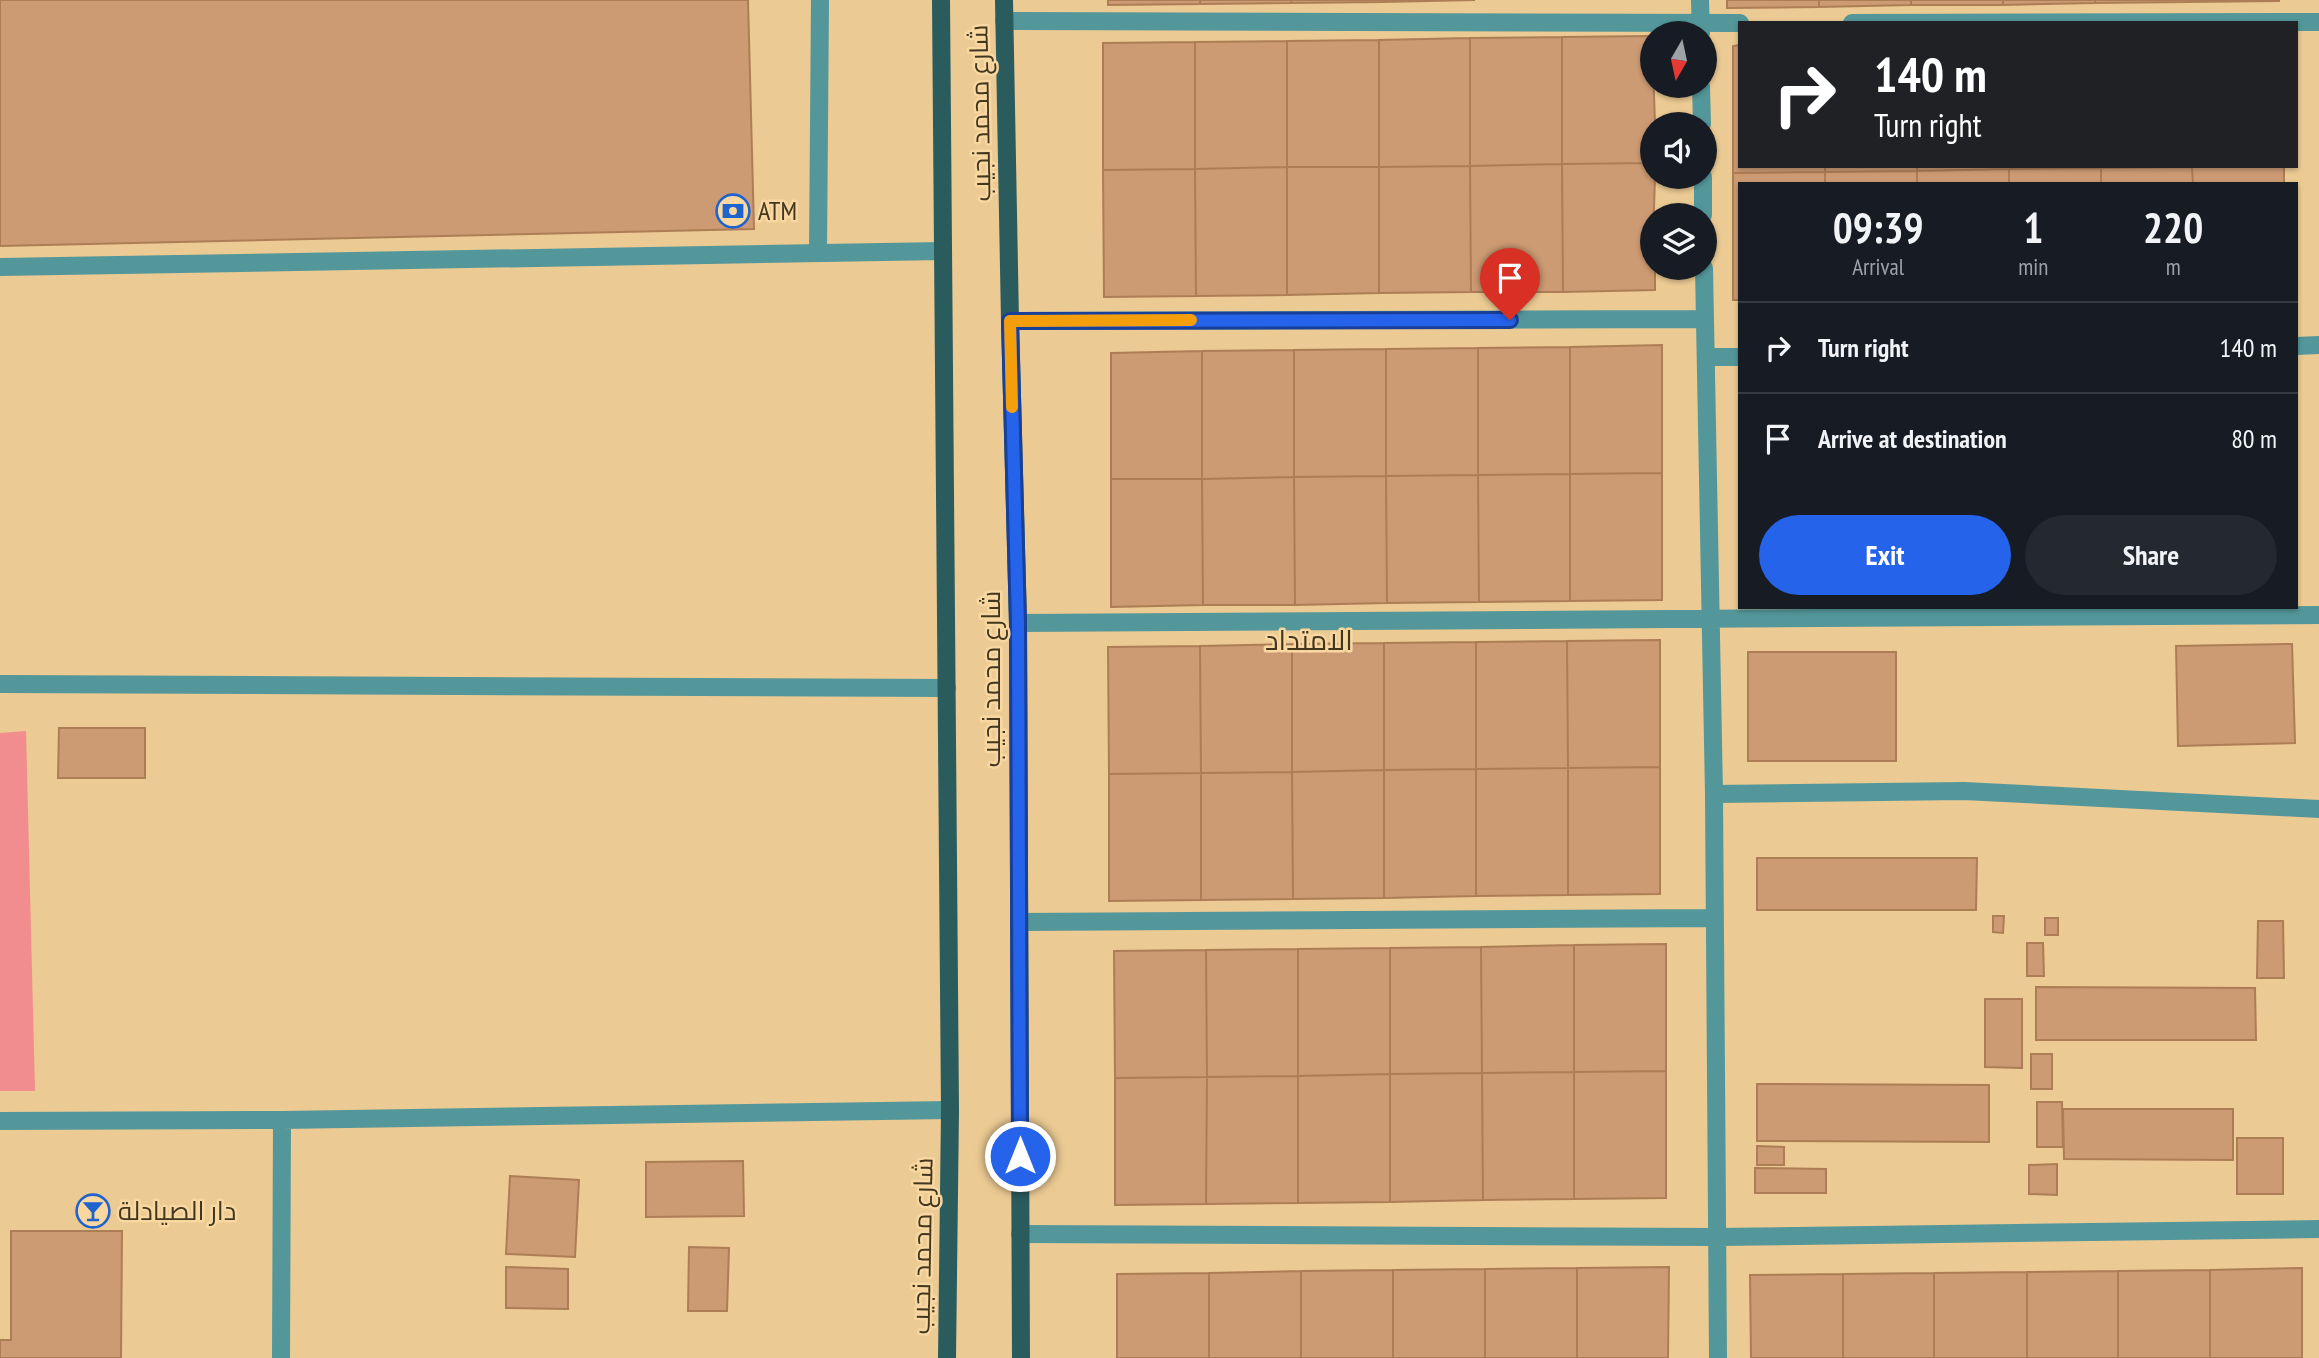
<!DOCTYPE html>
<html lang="en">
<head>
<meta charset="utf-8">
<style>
	:root { --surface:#171b24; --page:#242831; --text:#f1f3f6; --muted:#9ea1a6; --line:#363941; --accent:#2563eb }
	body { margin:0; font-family:"PT Sans Narrow",Cairo,sans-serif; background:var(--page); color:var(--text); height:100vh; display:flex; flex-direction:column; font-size:26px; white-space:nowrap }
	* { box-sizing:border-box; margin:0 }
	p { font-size:23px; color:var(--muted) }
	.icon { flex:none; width:38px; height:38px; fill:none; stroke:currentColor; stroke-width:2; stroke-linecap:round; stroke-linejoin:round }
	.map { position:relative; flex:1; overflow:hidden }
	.details { position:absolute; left:1738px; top:182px; width:560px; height:427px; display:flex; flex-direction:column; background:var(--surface); border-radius:0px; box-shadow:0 2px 5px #0004 }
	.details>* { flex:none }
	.banner { position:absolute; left:1738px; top:21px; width:560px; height:147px; border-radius:0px; box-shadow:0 2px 5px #0004; background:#202124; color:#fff; overflow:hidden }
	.needle { width:46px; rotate:189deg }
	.tools { position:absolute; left:1640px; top:21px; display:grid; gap:14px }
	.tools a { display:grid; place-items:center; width:77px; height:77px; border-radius:50%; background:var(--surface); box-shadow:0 2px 5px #0004; font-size:35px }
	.pin { position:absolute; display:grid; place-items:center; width:60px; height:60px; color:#fff; margin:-72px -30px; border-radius:50% 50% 50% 0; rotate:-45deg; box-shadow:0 0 7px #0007 }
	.pin .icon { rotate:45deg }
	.me { position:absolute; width:77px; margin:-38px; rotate:0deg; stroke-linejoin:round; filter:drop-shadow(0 0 5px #0008) }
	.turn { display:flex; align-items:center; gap:24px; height:147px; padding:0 21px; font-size:32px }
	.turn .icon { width:91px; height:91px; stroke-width:2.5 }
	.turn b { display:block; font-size:49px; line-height:60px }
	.eta { display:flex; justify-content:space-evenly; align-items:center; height:119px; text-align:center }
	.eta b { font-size:42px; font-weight:600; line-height:49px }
	.action { display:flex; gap:14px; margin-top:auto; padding:14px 21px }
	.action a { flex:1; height:80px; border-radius:42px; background:var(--accent); color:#fff; font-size:28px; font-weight:600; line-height:80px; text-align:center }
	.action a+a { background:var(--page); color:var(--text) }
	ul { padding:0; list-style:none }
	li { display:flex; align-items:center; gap:21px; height:91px; padding:0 21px; border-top:2px solid var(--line) }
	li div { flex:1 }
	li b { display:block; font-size:26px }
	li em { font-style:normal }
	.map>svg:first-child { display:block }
	.green { fill:#f18d8e }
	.building { fill:#cd9b73; stroke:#ad7d56; stroke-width:2 }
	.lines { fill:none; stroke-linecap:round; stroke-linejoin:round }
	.minor { stroke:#53979a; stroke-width:18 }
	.major { stroke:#2a5b5d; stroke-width:18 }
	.route-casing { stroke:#184099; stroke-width:18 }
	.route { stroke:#2563eb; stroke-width:12 }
	.slow { stroke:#f59e0b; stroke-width:12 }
	.labels { text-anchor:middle; stroke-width:5; stroke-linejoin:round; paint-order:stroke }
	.street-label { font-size:26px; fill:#43361f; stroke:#f9d7a0 }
	.poi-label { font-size:26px; fill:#43361f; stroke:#f9d7a0; text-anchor:start }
	.neighbourhood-label { font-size:28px; fill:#43361f; stroke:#f9d7a0 }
</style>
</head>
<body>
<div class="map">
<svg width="2319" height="1358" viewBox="0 0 2319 1358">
	<rect width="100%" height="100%" fill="#ebca93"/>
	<path class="green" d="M26,731L35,1091H0V733Z"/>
	<path class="building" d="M0,0H748L754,229L0,246Z
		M1108,0H1200V4L1108,5Z
		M1200,0H1291V3L1200,4Z
		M1291,0H1383V2L1291,3Z
		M1383,0H1475L1383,2Z
		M1727,0H1819V7L1727,8Z
		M1819,0H1911V5L1819,7Z
		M1911,0H2003V5H1911Z
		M2003,0H2095V3L2003,5Z
		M2095,0H2187V2L2095,3Z
		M2187,0H2279V1L2187,2Z
		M1652,36L1655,124H1652V163L1562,164V37Z
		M1562,37V164L1470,166V38Z
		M1470,38V166L1379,167V40Z
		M1379,40V167H1287V41Z
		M1287,41V167L1195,169V42Z
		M1195,42V169L1103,170V43Z
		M1740,45V166H1825V172L1733,173V46Z
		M1652,163V177H1655L1652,268H1655V290L1563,292L1562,164Z
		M1562,164L1563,292H1471L1470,166Z
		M1470,166L1471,292L1379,293V167Z
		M1825,166H1917V171L1825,172Z
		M1917,166H2009V169L1917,171Z
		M2009,166H2101V168L2009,169Z
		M2101,166H2192V167L2101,168Z
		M2284,166V184H2193L2192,167Z
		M1287,167V295L1196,296L1195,169Z
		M1287,167H1379V293L1287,295Z
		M2192,167L2193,184H2101V168Z
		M2101,168V184H2009V169Z
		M1195,169L1196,296L1104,297L1103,170Z
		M2009,169V184H1917V171Z
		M1917,171V184H1825V172Z
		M1825,172V184H1740V300H1733V173Z
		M1662,345V473L1570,474V347Z
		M1570,347V474L1478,475V348Z
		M1478,348V475L1386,476V349Z
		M1386,349V476L1294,477V350Z
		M1294,350V477L1202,479V351Z
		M1202,351V479H1111V353Z
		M1662,473V600L1570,601V474Z
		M1570,474V601L1479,602L1478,475Z
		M1478,475L1479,602L1387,603L1386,476Z
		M1386,476L1387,603L1295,605L1294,477Z
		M1294,477L1295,605H1203L1202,479Z
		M1111,479H1202L1203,605L1111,607Z
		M1660,640V767L1568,768L1567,641Z
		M1567,641L1568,768L1476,769V642Z
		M1476,642V769L1384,770V643Z
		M1384,643V770L1292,772V644Z
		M1292,644V772L1201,773L1200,646Z
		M2292,644L2295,743L2178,746L2176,646Z
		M1200,646L1201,773L1109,774L1108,647Z
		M1748,652H1896V761H1748Z
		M59,728H145V778H58Z
		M1660,767V894L1568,895V768Z
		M1568,768V895L1476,896V769Z
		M1476,769V896L1384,898V770Z
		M1384,770V898L1293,899L1292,772Z
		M1292,772L1293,899L1201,900V773Z
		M1201,773V900L1109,901V774Z
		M1757,858H1977L1976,910H1757Z
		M1993,916H2004L2003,933L1993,932Z
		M2045,918H2058V935H2045Z
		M2258,921H2283L2284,978H2257Z
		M2027,943H2043L2044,976H2027Z
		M1666,944V1071L1574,1072V945Z
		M1574,945V1072L1482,1073L1481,947Z
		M1481,947L1482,1073L1390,1074V948Z
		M1390,948V1074L1298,1076V949Z
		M1298,949V1076L1207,1077L1206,950Z
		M1206,950L1207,1077L1115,1078L1114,951Z
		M2036,987L2255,988L2256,1040H2036Z
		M1985,999H2022V1068L1985,1067Z
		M2031,1054H2052V1089H2031Z
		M1666,1071V1198L1574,1199V1072Z
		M1574,1072V1199L1483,1200L1482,1073Z
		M1482,1073L1483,1200L1390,1202V1074Z
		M1390,1074V1202L1298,1203V1076Z
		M1298,1076V1203L1206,1204L1207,1077Z
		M1207,1077L1206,1204L1115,1205V1078Z
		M1757,1084L1989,1085V1142L1757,1141Z
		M2037,1102H2062L2063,1147H2037Z
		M2063,1109H2233V1160L2064,1159Z
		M2237,1138H2283V1194H2237Z
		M1757,1146L1784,1147V1165H1757Z
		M743,1161L744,1216L646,1217V1162Z
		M2057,1164V1195L2029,1194V1165Z
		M1755,1168L1826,1169V1193H1755Z
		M510,1176L579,1180L575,1257L506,1254Z
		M11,1231H122L121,1358H0V1340H11Z
		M689,1247L729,1248L727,1311H688Z
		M506,1267L568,1269V1309L506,1308Z
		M1669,1267L1668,1358H1577V1268Z
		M1577,1268V1358H1485V1269Z
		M2302,1268V1358H2210V1270Z
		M1485,1269V1358H1393V1270Z
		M1393,1270V1358H1301V1271Z
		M2210,1270V1358H2118V1271Z
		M1301,1271V1358H1209V1273Z
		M2118,1271V1358H2027V1272Z
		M2027,1272V1358H1934V1273Z
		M1209,1273V1358H1117V1274Z
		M1934,1273V1358H1843V1274Z
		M1843,1274V1358H1751L1750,1275Z"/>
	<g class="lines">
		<path class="minor" d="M1700,0L1701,33
			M1004,21L1740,23
			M1852,23L2319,22
			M1701,86L1702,124
			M1703,177V215
			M818,253L820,0
			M0,267L943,251
			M1704,268L1714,794L1718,1358
			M1010,321L1705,319
			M2296,346L2319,345
			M1706,357H1740
			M1018,623L2319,615
			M0,684L947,688
			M1714,794L1964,791L2319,809
			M1019,922L1715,918
			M0,1121L282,1120L950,1110
			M1020,1234L1717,1237L2319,1229
			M281,1358L282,1120"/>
		<path class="major" d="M941,0L950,1110L947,1358
			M1004,0L1010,321L1018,623L1021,1358"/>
	</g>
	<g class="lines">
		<defs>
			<path id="route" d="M1020,1156L1018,623L1010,321L1510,320"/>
		</defs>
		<use href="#route" class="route-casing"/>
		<use href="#route" class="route"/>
		<path class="slow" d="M1012,407L1010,321L1191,320"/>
	</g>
	<defs>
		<symbol id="bank-ring" viewBox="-11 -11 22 22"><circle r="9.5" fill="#f9d7a0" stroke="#1e63ce" stroke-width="1.5"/><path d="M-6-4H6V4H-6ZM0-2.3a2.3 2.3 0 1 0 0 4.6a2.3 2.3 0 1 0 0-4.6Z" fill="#1e63ce"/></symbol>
		<symbol id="bar-ring" viewBox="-11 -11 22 22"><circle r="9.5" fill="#f9d7a0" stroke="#1e63ce" stroke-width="1.5"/><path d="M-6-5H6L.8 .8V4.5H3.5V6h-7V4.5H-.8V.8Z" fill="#1e63ce"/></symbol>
	</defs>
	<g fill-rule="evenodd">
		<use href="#bank-ring" x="714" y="192" width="38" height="38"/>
		<use href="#bar-ring" x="74" y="1192" width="38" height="38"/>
	</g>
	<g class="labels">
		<g class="street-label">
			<text transform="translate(980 113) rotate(-91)" y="9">شارع محمد نجيب</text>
			<text transform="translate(991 679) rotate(-90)" y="9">شارع محمد نجيب</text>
			<text transform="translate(922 1246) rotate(-89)" y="9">شارع محمد نجيب</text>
		</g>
		<g class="poi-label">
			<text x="758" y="220">ATM</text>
			<text x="118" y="1220">دار الصيادلة</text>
		</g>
		<g class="neighbourhood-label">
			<text x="1309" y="650">الامتداد</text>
		</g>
	</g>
</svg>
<div class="tools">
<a><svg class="needle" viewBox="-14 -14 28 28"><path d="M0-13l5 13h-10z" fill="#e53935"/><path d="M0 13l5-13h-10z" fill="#9ea1a6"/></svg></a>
<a><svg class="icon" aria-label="sound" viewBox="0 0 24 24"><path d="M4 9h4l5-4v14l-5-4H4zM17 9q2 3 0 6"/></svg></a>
<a><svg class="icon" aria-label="layers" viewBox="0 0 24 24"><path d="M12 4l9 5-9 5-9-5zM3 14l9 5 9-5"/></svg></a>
</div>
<div class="pin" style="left:1510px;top:320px;background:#d93025"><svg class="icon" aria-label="arrive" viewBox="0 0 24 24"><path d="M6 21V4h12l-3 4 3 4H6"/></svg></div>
<svg class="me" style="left:1020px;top:1156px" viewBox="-20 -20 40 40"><circle r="17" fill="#2563eb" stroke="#fff" stroke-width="3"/><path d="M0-11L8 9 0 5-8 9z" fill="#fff"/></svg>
<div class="banner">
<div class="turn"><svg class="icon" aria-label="right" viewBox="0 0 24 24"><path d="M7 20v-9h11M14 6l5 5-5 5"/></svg><div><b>140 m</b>Turn right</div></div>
</div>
<section class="details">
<div class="eta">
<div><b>09:39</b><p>Arrival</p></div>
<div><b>1</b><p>min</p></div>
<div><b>220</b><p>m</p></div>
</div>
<ul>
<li><svg class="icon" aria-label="right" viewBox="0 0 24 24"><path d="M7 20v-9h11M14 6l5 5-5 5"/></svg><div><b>Turn right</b></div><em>140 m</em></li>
<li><svg class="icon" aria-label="arrive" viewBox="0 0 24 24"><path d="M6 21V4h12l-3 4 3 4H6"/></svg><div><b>Arrive at destination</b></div><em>80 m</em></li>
</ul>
<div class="action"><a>Exit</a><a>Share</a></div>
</section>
</div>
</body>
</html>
